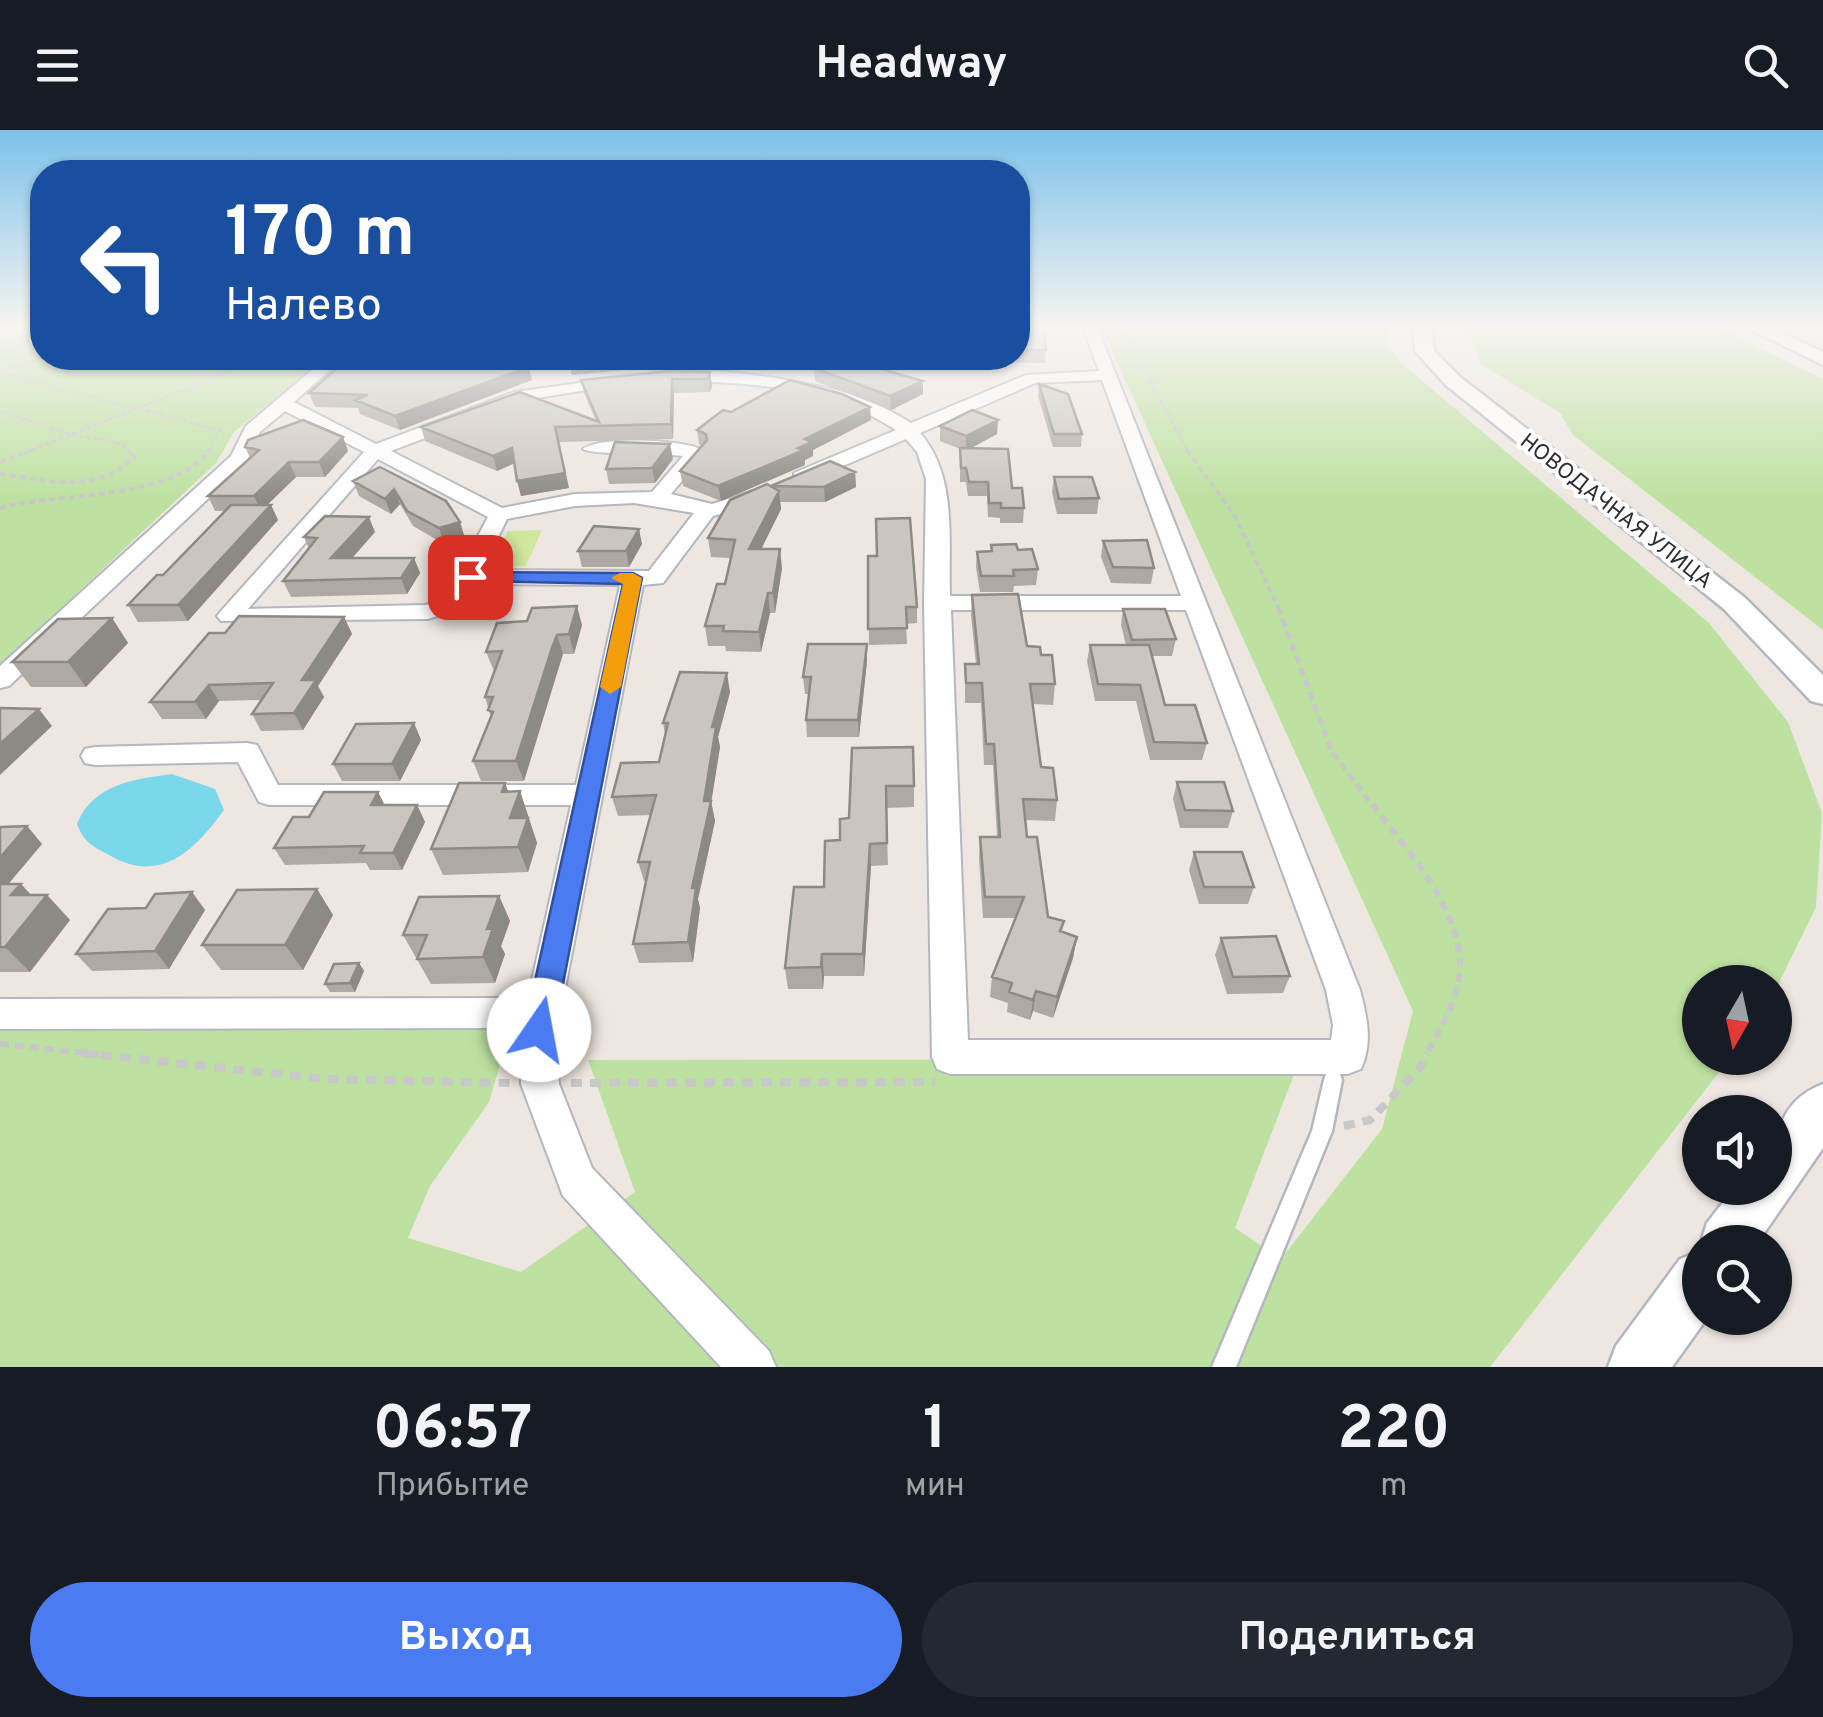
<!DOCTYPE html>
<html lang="ru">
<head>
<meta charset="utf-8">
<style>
	:root { --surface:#171b24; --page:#242831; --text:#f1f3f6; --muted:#9ea1a6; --accent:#4a7bf1 }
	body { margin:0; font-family:Overpass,sans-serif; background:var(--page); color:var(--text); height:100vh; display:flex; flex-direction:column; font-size:38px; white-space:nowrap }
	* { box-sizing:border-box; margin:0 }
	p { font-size:32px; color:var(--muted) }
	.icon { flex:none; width:55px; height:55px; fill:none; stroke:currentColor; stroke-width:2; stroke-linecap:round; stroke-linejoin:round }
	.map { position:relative; height:1237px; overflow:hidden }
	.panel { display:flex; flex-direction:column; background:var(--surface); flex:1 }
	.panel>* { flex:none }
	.hud { position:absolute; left:30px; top:30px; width:1000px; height:210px; border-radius:40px; box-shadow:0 2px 8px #0004; background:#1a4fa0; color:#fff; overflow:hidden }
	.needle { width:65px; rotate:189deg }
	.fabs { position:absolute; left:1682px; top:835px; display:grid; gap:20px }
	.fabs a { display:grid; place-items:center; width:110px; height:110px; border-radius:50%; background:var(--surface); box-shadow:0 2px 8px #0004; font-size:50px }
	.pin { position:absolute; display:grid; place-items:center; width:85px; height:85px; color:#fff; margin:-42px; border-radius:20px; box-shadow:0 5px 15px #0006 }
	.me { position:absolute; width:110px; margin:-55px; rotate:12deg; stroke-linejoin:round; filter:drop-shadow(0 0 8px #0008) }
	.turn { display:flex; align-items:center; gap:35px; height:210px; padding:0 30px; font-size:45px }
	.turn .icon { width:130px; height:130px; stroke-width:2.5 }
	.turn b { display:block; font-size:70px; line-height:85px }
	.eta { display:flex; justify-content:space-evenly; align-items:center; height:170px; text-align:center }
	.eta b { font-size:60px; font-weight:700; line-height:70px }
	.button { display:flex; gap:20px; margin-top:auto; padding:20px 30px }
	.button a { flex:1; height:115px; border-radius:60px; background:var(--accent); color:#fff; font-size:40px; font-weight:700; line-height:115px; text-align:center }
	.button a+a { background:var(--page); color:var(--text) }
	header { display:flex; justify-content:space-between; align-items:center; height:130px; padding:0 30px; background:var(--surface); font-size:45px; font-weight:700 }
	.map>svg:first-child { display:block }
	.green { fill:#bde1a0 }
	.pitch { fill:#d0e79d }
	.water { fill:#7ad8ea }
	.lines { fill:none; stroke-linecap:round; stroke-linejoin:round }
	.service-casing { stroke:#b4b7bf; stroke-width:5 }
	.minor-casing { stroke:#b4b7bf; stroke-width:4 }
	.tertiary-casing { stroke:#b4b7bf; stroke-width:5 }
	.path-far4 { stroke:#c8c8c8; stroke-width:2.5; stroke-dasharray:5 2.5; stroke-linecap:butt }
	.path-far3 { stroke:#c8c8c8; stroke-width:4; stroke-dasharray:6 4; stroke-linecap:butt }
	.path-far2 { stroke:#c8c8c8; stroke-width:5; stroke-dasharray:8 5; stroke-linecap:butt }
	.path-far1 { stroke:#c8c8c8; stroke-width:6; stroke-dasharray:9 6; stroke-linecap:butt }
	.path { stroke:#c8c8c8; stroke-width:8; stroke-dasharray:11 8; stroke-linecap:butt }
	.service { fill:#fff; fill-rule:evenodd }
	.minor { fill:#fff; fill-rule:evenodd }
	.tertiary { fill:#fff; fill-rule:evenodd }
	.wall { fill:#aea9a4 }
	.shaded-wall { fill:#8d8a86 }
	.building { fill:#cac5bf; stroke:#8d8a86; stroke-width:2.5 }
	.route { fill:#4a7bf1; stroke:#30509d; stroke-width:2.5 }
	.slow { fill:#f59e0b }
	.labels { text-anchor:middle; stroke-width:8; stroke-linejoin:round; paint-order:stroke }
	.far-street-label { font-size:22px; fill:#2d2d2d; stroke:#fff }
</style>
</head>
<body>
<header><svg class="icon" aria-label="menu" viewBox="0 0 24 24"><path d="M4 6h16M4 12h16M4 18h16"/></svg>Headway<svg class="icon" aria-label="search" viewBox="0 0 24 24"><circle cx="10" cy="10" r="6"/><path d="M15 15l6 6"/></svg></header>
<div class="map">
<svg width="1823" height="1237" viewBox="0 0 1823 1237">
	<rect width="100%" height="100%" fill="#eee7e1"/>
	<path class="green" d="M1101,197H1388L1387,211L1400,232L1709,493L1788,592L1822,683L1816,777L1775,861V852H1700V928H1730L1490,1237H0V901L511,897L489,972L430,1056L408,1108L521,1142L635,1062L588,930L1300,929L1235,1098L1281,1129L1382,999L1413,881Z
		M1467,197H1718L1823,249V500L1573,305L1560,283L1481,234Z
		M42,199V228H324L234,302L216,333L0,535V209Z"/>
	<path class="pitch" d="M542,400L526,436L490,437L508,401Z"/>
	<path class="water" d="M172,644L215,659L224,680C194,721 160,755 109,725C92,716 84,712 77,694C93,654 134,649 172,644Z"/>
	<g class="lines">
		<defs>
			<path id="service" d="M1333,941L1340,944L1342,950L1332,1001L1236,1237H1212L1312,1001L1324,950L1326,944Z"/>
			<path id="minor" d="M1083,197H1097L1360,860C1367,887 1373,912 1361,939L1348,944H950L937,939L932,927L924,473L926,349L917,322L906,309L808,351H794V343L896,300C831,257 751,252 674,251L666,246C689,229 825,255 856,266C876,273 893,282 911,293L1026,245L1099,241ZM1102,250L1181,466H950C948,411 958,346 920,303L1035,253ZM951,480H1186L1326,860L1333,895L1331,910H968Z
				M326,228H343L294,272L376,314L515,262L623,247V253L617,255L525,270L391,321L502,378L575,364L652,362L683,326C664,324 591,325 583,319C599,306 690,309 706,322L671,364L712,374L757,360L767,366L745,378L713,386L663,453L643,455L557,900L559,954L592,1038L769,1221L776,1237H721L563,1066L521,954V898L0,899V869L528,868L571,675H269L259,672L238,632L95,635L85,633L81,626L85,619L95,617L247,613L257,615L278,655H576L620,455L475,454L462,478L428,489L221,491L217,486L221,481L364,322L285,281L260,302L246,333L9,556L0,558V536L231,326L246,296ZM378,329L488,387L445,468L426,475L248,479ZM634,373L694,383L649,441L482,440L507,389L575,376Z"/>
			<path id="tertiary" d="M1413,197H1431L1434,221L1460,247L1744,467L1823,545V574L1811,571L1724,479L1446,255L1415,221Z
				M1746,197H1769L1823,222V235Z
				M1823,954V1018L1758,1112L1700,1115L1707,1093L1734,1058H1775C1775,1013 1774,973 1823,954Z
				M1700,1121V1188H1707L1672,1237H1608L1616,1216L1680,1129Z"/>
		</defs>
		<use href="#service" class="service-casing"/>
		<use href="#minor" class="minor-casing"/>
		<use href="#tertiary" class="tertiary-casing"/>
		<path class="path-far4" d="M1121,197L1189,323
			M0,232L42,222
			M3,242L42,227
			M0,243L220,300L208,323
			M0,281L72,305L123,314L130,323
			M24,323L265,228"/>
		<path class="path-far3" d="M1187,320L1235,386L1279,479
			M0,332L31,320
			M0,344C46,350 99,365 134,327L128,320
			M0,378C59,362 171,371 210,320"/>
		<path class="path-far2" d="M1278,477L1332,622L1374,677"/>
		<path class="path-far1" d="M1372,674C1406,719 1461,778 1460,838C1459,869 1440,899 1426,925
			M0,914L106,925"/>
		<path class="path" d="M82,923L326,949L510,953
			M571,953L935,952
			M1344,996L1370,990L1419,939L1427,923"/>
		<use href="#service" class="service"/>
		<use href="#minor" class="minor"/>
		<use href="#tertiary" class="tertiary"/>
	</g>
	<path class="wall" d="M1018,206L1046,220L1045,233L982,232V228H1018Z
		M568,228H721L718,238H645L572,245Z
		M729,228H755L752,237L730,234Z
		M814,238L923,251V264L891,280L815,251Z
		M710,242L712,256L710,262L674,263L673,309L559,312L569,358L521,366L515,333L497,341L425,311L421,297L596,291L584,263L581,250Z
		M532,250L400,300L360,284L358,278L315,277L309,263Z
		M1039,254L1082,304L1081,317H1053L1038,266Z
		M731,282L871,290L813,320V326L805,330V335L721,371L683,356L680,341L702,316L699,314L697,300Z
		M940,296L997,304L970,318L1012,358L1024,378L1023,393H1000V388L988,387L987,366H968L966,352H960V319L940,311Z
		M343,307L348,321L325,347H296L267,375H271L278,390L188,491L138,492L128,475L163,445L226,381H215L208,366L250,328L245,317Z
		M673,329L655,353L609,354L606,339Z
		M380,337L465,408L444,414L413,396L400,374L391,384L359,366L353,351Z
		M855,342L856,357L825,372H780L781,379L761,419L782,438L775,483H770L761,522L726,521L725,516H708L705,496L725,454L731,428L711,427L708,408L771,356Z
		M1054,347L1099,368L1097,384H1057L1052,362Z
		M375,402L352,428H414L420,443L407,464L291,467L283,451L309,419L304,407Z
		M1103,411L1154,438L1151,454L1111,453L1101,427Z
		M642,414L629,437H582L578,421Z
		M991,415L1018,420L1038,439L1036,455L1014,456L1013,462H980L976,437L977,422L991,421Z
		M868,426L917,477V493L906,494L907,514L869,515Z
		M972,465L1027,516L1041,525L1055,554L1053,575L1033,574L1041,637L1057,670L1055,691L1025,690L1027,707L1048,787L1064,791L1062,802L1077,807L1073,828L1053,888L1033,881L1030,890L1007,882L1008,873L990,867L992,847L1015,788H983L979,728L980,707H997L993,635H984L981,573H965V534H976L971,485Z
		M1123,479L1176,509L1172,526H1152L1165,575L1207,613L1202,630H1150L1136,571H1095L1087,531L1090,515H1126L1121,495Z
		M344,487L352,504L318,556L324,567L303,600L261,601L252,584L261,570L219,571L206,589H162L150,572L225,503Z
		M112,488L128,513L86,557H31L12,532Z
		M582,495L574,524H563L558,538L524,651H481L473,631L491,588L485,567L494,541L486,522Z
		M867,514V531L859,607H807L806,590L809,564H805L803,547Z
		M730,562L718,607L720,617L711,671L715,691L698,769L700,778L693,832L639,833L633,814L646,751H644L638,732L651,685L618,686L612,667L659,632L665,604L663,593Z
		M414,593L421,610L400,651H342L333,634Z
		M852,618L914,656V677L886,678L888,735L871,736L864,846H824L823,859H788L785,838L824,757L840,710L849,688Z
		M1177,652L1233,681L1228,698H1180L1173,669Z
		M505,653L508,662L520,661L537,713L528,742L443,745L431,719Z
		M378,662L385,675H417L425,692L402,740H370L366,733L285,735L274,718L309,687Z
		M27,696L42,714L8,754H21L31,765H47L70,790L30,842H0V697Z
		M1194,722L1254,757L1248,774H1199L1189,740Z
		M317,759L333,785L303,840H221L202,815Z
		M192,762L205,780L169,839L92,841L76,824L146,778Z
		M499,766L510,791L501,816L505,824L495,853L431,854L403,805Z
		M1221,808L1290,846L1283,863L1227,864L1215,825Z
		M359,833L364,841L355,862H330L325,854Z"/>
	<path class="shaded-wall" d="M617,228H643L645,238L572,245L569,232Z
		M529,237L532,250L400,300L395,286Z
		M710,242L712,256L710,262L708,249Z
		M672,249L674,263L673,309L671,294Z
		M923,251V264L891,280L890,266Z
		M870,277L871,290L813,320V326L805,330V335L721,371L718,356L798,318L805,309Z
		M998,290L997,304L966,321V306Z
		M555,297L569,358L521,366L517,351Z
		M343,307L348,321L325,347L319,332Z
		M670,314L673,329L655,353L652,338Z
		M512,318L517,332L497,341L493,326Z
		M289,332L296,347L261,381L254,366Z
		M855,342L856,357L825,372L824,357Z
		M394,359L400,374L391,384L385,369Z
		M779,361L781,379L752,438L749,419Z
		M271,375L278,390L188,491L178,475Z
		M369,387L375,402L338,444L331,428Z
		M460,392L465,408L444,414L439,398Z
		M639,399L642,414L629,437L626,421Z
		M780,419L782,438L775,483L773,463Z
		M414,428L420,443L407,464L401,448Z
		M768,463L770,483L761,522L759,502Z
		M577,476L582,495L574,524L569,504Z
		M344,487L352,504L318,556L324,567L303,600L294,583L302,550Z
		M112,488L128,513L86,557L68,532Z
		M557,505L563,524L524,651L516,631Z
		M867,514V531L859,607L858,590Z
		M727,543L730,562L718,607L720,617L711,674V671L715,691L698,769L700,778L693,832L688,812L692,758L712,597Z
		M209,555L219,571L206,589L195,572Z
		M39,579L52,596L0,645V614Z
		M414,593L421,610L400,651L392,634Z
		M505,653L514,678L520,661L537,713L528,742L518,717L502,662Z
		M378,662L386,679L371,675Z
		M417,675L425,692L402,740L393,723Z
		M27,696L42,714L5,758L0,753V728Z
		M870,714L871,736L864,846L863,824Z
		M21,754L39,774L47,765L70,790L30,842L5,817L11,765Z
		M317,759L333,785L303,840L285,815Z
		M192,762L205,780L169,839L155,821Z
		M499,766L510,791L501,816L505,824L495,853L483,827L487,799Z
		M1077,807L1073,828L1053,888L1057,867Z
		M822,824L824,846L823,859L821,837Z
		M359,833L364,841L355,862L350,853Z
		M1036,861L1033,881L1030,890L1033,870Z"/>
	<path class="building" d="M1040,197H1044L1046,220H1018V206Z
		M348,228H521L529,237L395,286L355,270L368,265L309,263Z
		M568,228H617L569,232Z
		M833,228H842L923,251L890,266L814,238Z
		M670,241L710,242L708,249H672L671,294L555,297L565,343L517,351L512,318L493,326L421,297L520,262L599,292L581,250Z
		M790,250L842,264L870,277L805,309L812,312L798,318L804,320L718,356L680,341L707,310L706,304L697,300L723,280L731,282Z
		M1039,254L1068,264L1082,304H1054Z
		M972,280L998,290L966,306L940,296Z
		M303,290L343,307L319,332H289L254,366H208L259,320L245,317L248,310Z
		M615,312L670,314L652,338L606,339Z
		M960,318L1008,319L1012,358H1022L1024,378H1001V373H989L988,352H969L966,338H961Z
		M830,331L855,342L824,357L771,356Z
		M380,337L446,371L460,392L439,398L407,381L394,359L385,369L353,351Z
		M1054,347H1092L1099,368L1059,369Z
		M767,354L779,361L749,419H780L773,463H768L759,502L723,501L724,496H705L717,454H725L735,410L708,408L730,370Z
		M231,375H271L178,475H128L157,445H163Z
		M325,386L369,387L331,428H414L401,448L283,451L317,408L304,407Z
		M910,388L917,477H906L907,498L868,499V426H877L876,389Z
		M594,396L639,399L626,421H578Z
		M1147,410L1154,438L1113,437L1103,411Z
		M1016,414L1018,420L1032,419L1038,439L1013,440L1014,446H981L977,422L992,421L991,415Z
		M1018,464L1027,516L1040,517L1041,525H1052L1055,554H1030L1041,637L1053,638L1057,670L1023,669L1027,707H1037L1048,787L1064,791L1060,801L1077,807L1057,867L1036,861L1033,870L1009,862L1012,853L992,847L1024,767H985L980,707H1000L994,614H986L982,553H966L965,534H979L972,465Z
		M577,476L569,504L557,505L552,518L516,631H473L493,582L488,580L493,567H485L502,521L486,522L497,493L527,491L532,478Z
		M1123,479H1165L1176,509L1132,510Z
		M239,486L344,487L302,550H316L294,583L252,584L273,553L209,555L195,572H150L209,503H225Z
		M112,488L68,532H12L58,489Z
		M808,514H867L858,590H806L811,547H803Z
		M1090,515H1149L1165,575H1195L1207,613L1154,612L1140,555L1098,554Z
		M680,542L727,543L712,597H716L704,671H711L692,758H696L688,812L633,814L650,732H638L656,665L612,667L621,633L659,632L668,593H663Z
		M0,578L39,579L0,614Z
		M414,593L392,634H333L356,594Z
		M913,617L914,656H886L887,713L870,714L863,824H822L821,837L785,838L794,757H824L825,711L840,710V689L849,688L852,618Z
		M1177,652H1224L1233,681L1185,680Z
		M459,653H505L502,662L520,661L510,688H528L518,717L431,719Z
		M324,662H378L371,675H417L393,723H360L364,716L274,718L293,687H309Z
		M27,696L0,728V697Z
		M1194,722H1242L1254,757H1204Z
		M0,754H21L11,765H47L5,817H0Z
		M317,759L285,815H202L237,760Z
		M192,762L155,821L76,824L108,779L146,778L155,764Z
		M499,766L487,799L493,798L483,827L417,829L427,805H403L419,767Z
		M1276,806L1290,846L1233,847L1221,808Z
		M359,833L350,853L325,854L334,834Z"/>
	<linearGradient id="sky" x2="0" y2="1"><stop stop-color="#7cc2e9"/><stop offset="0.53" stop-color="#f7f4f2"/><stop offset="1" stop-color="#f7f4f2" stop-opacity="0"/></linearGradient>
	<rect width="1823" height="370" fill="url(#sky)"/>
	<path class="route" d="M470,442L633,443L642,448L554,900L550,909L539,913L528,909L524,900L623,454L464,451V443Z"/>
	<path class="slow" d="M633,443L642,448L621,557L610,564L600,557L623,454L611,448L620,443Z"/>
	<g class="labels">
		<g class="far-street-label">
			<text transform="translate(1617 380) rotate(38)" y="8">НОВОДАЧНАЯ УЛИЦА</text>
		</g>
	</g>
</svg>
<div class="fabs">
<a><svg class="needle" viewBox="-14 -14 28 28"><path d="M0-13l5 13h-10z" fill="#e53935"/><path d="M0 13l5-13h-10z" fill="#9ea1a6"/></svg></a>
<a><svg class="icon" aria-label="sound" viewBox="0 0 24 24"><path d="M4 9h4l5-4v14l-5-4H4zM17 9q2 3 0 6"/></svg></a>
<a><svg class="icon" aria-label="search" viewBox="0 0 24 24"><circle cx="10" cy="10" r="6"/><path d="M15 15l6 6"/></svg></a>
</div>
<div class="pin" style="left:470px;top:447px;background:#d93025"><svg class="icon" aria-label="arrive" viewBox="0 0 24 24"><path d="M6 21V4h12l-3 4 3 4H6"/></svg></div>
<svg class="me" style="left:539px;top:900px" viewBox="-20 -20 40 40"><circle r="19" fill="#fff"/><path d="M0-13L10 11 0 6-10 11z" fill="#4a7bf1"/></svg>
<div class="hud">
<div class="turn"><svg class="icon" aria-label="left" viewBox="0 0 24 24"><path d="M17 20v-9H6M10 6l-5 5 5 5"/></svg><div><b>170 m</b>Налево</div></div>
</div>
</div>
<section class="panel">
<div class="eta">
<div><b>06:57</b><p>Прибытие</p></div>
<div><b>1</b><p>мин</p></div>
<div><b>220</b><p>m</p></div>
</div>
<div class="button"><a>Выход</a><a>Поделиться</a></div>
</section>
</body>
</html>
